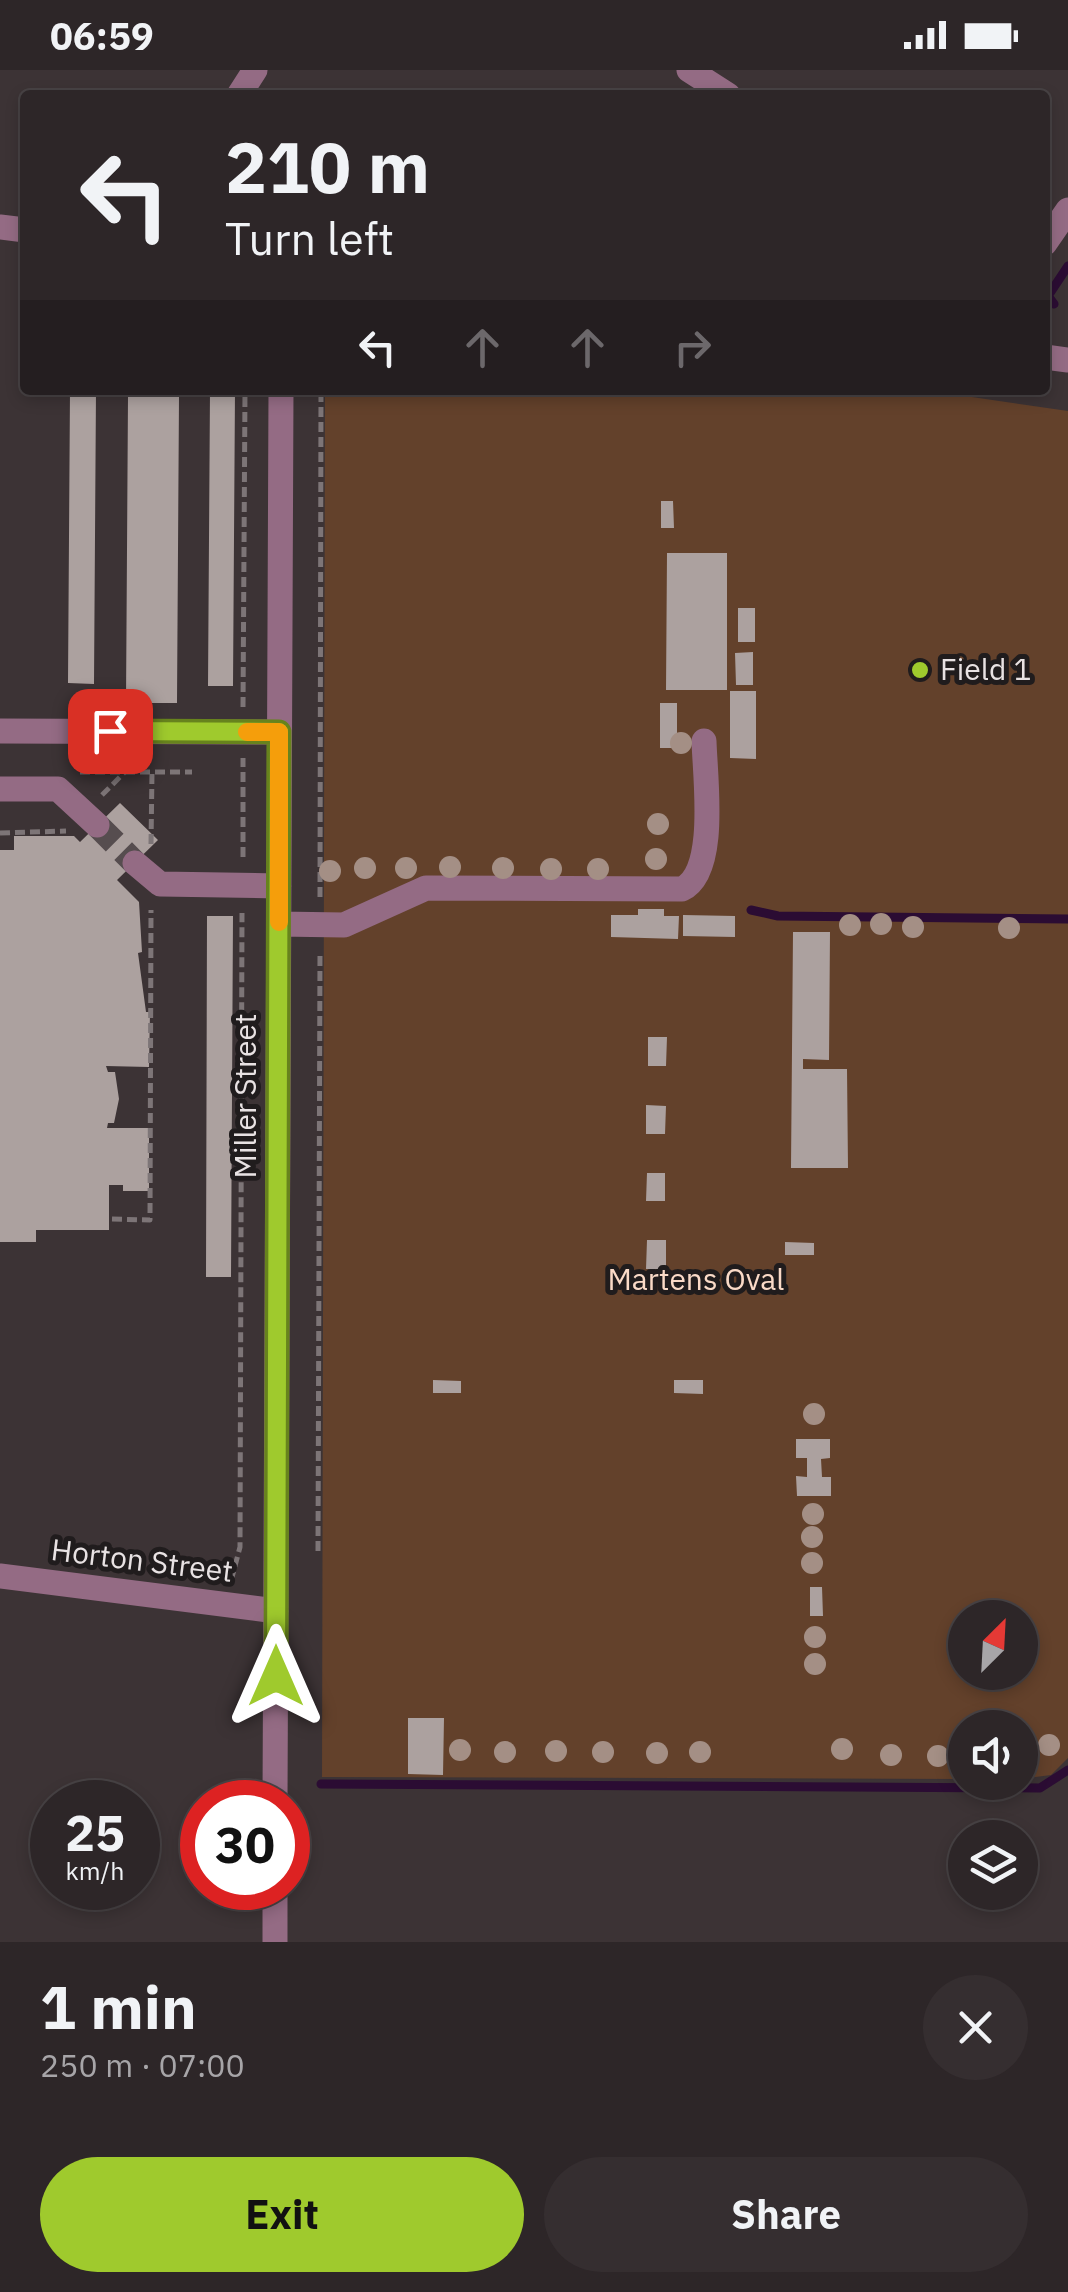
<!DOCTYPE html>
<html lang="en">
<head>
<meta charset="utf-8">
<style>
	:root { --surface:#2d2628; --page:#352e30; --text:#f1f3f6; --muted:#a7a5a8; --line:#484345; --accent:#9fca2d }
	body { margin:0; font-family:"IBM Plex Sans",sans-serif; background:var(--page); color:var(--text); height:100vh; display:flex; flex-direction:column; font-size:38px; white-space:nowrap }
	* { box-sizing:border-box; margin:0 }
	p { font-size:32px; color:var(--muted) }
	.icon { flex:none; width:55px; height:55px; fill:none; stroke:currentColor; stroke-width:2; stroke-linecap:round; stroke-linejoin:round }
	.map { position:relative; height:1872px; overflow:hidden }
	.panel { display:flex; flex-direction:column; background:var(--surface); flex:1 }
	.panel>* { flex:none }
	.hud { position:absolute; left:20px; top:20px; width:1030px; height:305px; border-radius:10px; box-shadow:0 5px 15px #0003,0 0 0 2px var(--line); background:#2d2628; color:var(--text); overflow:hidden }
	.needle { width:65px; rotate:24deg }
	.buttons { position:absolute; left:948px; top:1530px; display:grid; gap:20px }
	.buttons a { display:grid; place-items:center; width:90px; height:90px; border-radius:50%; background:var(--surface); box-shadow:0 5px 15px #0003,0 0 0 2px var(--line); font-size:50px }
	.speed { position:absolute; left:30px; top:1710px; display:flex; gap:20px; font-size:50px; font-weight:700; text-align:center }
	.speed>* { display:grid; place-content:center; width:130px; height:130px; border-radius:50%; background:var(--surface); box-shadow:0 5px 15px #0003,0 0 0 2px var(--line); line-height:1 }
	.speed small { font-size:25px; font-weight:400 }
	.speed .limit { border:15px solid #d22; background:#fff; color:#111 }
	.pin { position:absolute; display:grid; place-items:center; width:85px; height:85px; color:#fff; margin:-42px; border-radius:20px; box-shadow:0 5px 15px #0006 }
	.me { position:absolute; width:110px; margin:-55px; rotate:0deg; stroke-linejoin:round; filter:drop-shadow(0 0 8px #0008) }
	.turn { display:flex; align-items:center; gap:35px; height:210px; padding:0 40px; font-size:45px }
	.turn .icon { width:130px; height:130px; stroke-width:2.5 }
	.turn b { display:block; font-size:70px; line-height:85px }
	.lanes { display:flex; align-items:center; height:95px; padding:0 40px; background:#0003; justify-content:center; gap:50px; direction:ltr }
	.lanes .off { opacity:.35 }
	.round { display:grid; place-items:center; flex:none; width:105px; height:105px; border-radius:52px; background:var(--page) }
	.headline { display:flex; align-items:center; justify-content:space-between; height:170px; padding:0 40px }
	h1 { font-size:60px; font-weight:700; line-height:75px }
	.cta { display:flex; gap:20px; margin-top:auto; padding:20px 40px }
	.cta a { flex:1; height:115px; border-radius:60px; background:var(--accent); color:#111; font-size:40px; font-weight:700; line-height:115px; text-align:center }
	.cta a+a { background:var(--page); color:var(--text) }
	.status { display:flex; justify-content:space-between; align-items:center; height:70px; padding:0 50px; background:var(--surface); direction:ltr }
	.status svg { height:28px; fill:currentColor }
	.map>svg:first-child { display:block }
	.green { fill:#63412b; fill-rule:evenodd }
	.lines { fill:none; stroke-linecap:round; stroke-linejoin:round }
	.stream { stroke:#2b0c33; stroke-width:9 }
	.building { fill:#aca19f }
	.minor-tunnel { stroke:#564d4f; stroke-width:25; stroke-dasharray:25 12; stroke-linecap:butt }
	.path { stroke:#7d7577; stroke-width:5; stroke-dasharray:10 5; stroke-linecap:butt }
	.minor { stroke:#946b84; stroke-width:25 }
	.tree { fill:#a48f85 }
	.route-casing { stroke:#67831d; stroke-width:25 }
	.route { stroke:#9fca2d; stroke-width:18 }
	.slow { stroke:#f59e0b; stroke-width:18 }
	.poi-dot { fill:#9fca2d; stroke:#201c1d; stroke-width:4 }
	.labels { text-anchor:middle; stroke-width:10; stroke-linejoin:round; paint-order:stroke }
	.poi-label { font-size:30px; fill:#e8e2e3; stroke:#201c1d; text-anchor:start }
	.street-label { font-size:30px; fill:#e8e2e3; stroke:#201c1d }
	.park-label { font-size:30px; fill:#fadac7; stroke:#201c1d }
</style>
</head>
<body>
<div class="status"><b>06:59</b><svg viewBox="0 0 49 12"><path d="M0 12V9h3v3zM5 12V6h3v6zM10 12V3h3v9zM15 12V0h3v12zM26 1h20v11H26zM47 4h2v5h-2z"/></svg></div>
<div class="map">
<svg width="1068" height="1872" viewBox="0 0 1068 1872">
	<rect width="100%" height="100%" fill="#3c3335"/>
	<path class="green" d="M325,320H924L1068,341V1688L1051,1705L1020,1709V1658H965V1709L322,1707ZM965,1548H1020V1602H965Z"/>
	<g class="lines">
		<path class="stream" d="M1054,234L1048,226L1068,196
			M751,840L778,846L1068,849
			M321,1714L1040,1718L1068,1700"/>
	</g>
	<path class="building" d="M70,320H96L94,614L68,613Z
		M210,320H235L233,616H208Z
		M128,326L179,327L177,633H126Z
		M661,431H673L674,458H661Z
		M667,483H727V620H666Z
		M738,538H755V572H738Z
		M753,582V615H736L735,583Z
		M730,621H756V689L730,688Z
		M660,633H677V678H660Z
		M120,733L158,770L117,810L139,832L142,882L138,883L146,942H150L149,997L106,996L108,1002H115L119,1029L114,1053H108L107,1058H149V1121H123V1115H109V1160H36V1172H0V780H14V766H74L80,772Z
		M638,839H664V846H679L678,869L611,867V845H638Z
		M683,845L735,846V867L683,866Z
		M207,846H233L231,1207H206Z
		M793,862H830L829,990L803,989V999H847L848,1098H791Z
		M648,967H667L666,996H648Z
		M646,1035L666,1036L665,1064H646Z
		M647,1103H665V1131H646Z
		M647,1170H666V1199H646Z
		M785,1172L814,1173V1185H785Z
		M433,1310L461,1311V1323H433Z
		M674,1310H703V1324L674,1323Z
		M796,1369H830V1388L821,1389L822,1407H831V1426H797L796,1406L807,1407V1388H796Z
		M810,1517H822L823,1546H810Z
		M408,1648H444L443,1705L408,1704Z"/>
	<g class="lines">
		<path class="minor-tunnel" d="M97,755L135,793"/>
		<path class="path" d="M243,637L245,320
			M80,702H192
			M102,725L125,702
			M0,763L66,761
			M151,774L152,702
			M243,787V688
			M320,827L321,320
			M112,1149L150,1150L151,840
			M318,1481L320,883
			M231,1511L240,1477L242,843"/>
		<path class="minor" d="M689,0L728,25
			M239,25L255,0
			M0,157L25,160
			M1045,173L1068,140
			M1045,287L1068,290
			M0,661L279,662
			M0,719H58L97,755
			M135,793L160,814L279,816
			M279,854L344,855L426,818L682,819C718,802 705,708 704,671
			M0,1506L276,1541
			M275,1732L281,320
			M275,1872V1818"/>
	</g>
	<g class="tree">
		<circle cx="681" cy="673" r="11"/>
		<circle cx="658" cy="754" r="11"/>
		<circle cx="656" cy="789" r="11"/>
		<circle cx="450" cy="797" r="11"/>
		<circle cx="365" cy="798" r="11"/>
		<circle cx="406" cy="798" r="11"/>
		<circle cx="503" cy="798" r="11"/>
		<circle cx="551" cy="799" r="11"/>
		<circle cx="598" cy="799" r="11"/>
		<circle cx="330" cy="801" r="11"/>
		<circle cx="881" cy="854" r="11"/>
		<circle cx="850" cy="855" r="11"/>
		<circle cx="913" cy="857" r="11"/>
		<circle cx="1009" cy="858" r="11"/>
		<circle cx="814" cy="1344" r="11"/>
		<circle cx="813" cy="1444" r="11"/>
		<circle cx="812" cy="1467" r="11"/>
		<circle cx="812" cy="1493" r="11"/>
		<circle cx="815" cy="1567" r="11"/>
		<circle cx="815" cy="1594" r="11"/>
		<circle cx="1049" cy="1675" r="11"/>
		<circle cx="842" cy="1679" r="11"/>
		<circle cx="460" cy="1680" r="11"/>
		<circle cx="556" cy="1681" r="11"/>
		<circle cx="505" cy="1682" r="11"/>
		<circle cx="603" cy="1682" r="11"/>
		<circle cx="700" cy="1682" r="11"/>
		<circle cx="657" cy="1683" r="11"/>
		<circle cx="891" cy="1685" r="11"/>
		<circle cx="938" cy="1686" r="11"/>
	</g>
	<g class="lines">
		<defs>
			<path id="route" d="M110,661L279,662L276,1606"/>
		</defs>
		<use href="#route" class="route-casing"/>
		<use href="#route" class="route"/>
		<path class="slow" d="M247,662H279V852"/>
	</g>
	<circle class="poi-dot" cx="920" cy="600" r="10"/>
	<g class="labels">
		<g class="poi-label">
			<text x="940" y="610">Field 1</text>
		</g>
		<g class="street-label">
			<text transform="translate(246 1026) rotate(-90)" y="10">Miller Street</text>
			<text transform="translate(142 1491) rotate(7)" y="10">Horton Street</text>
		</g>
		<g class="park-label">
			<text x="696" y="1220">Martens Oval</text>
		</g>
	</g>
</svg>
<div class="buttons">
<a><svg class="needle" viewBox="-14 -14 28 28"><path d="M0-13l5 13h-10z" fill="#e53935"/><path d="M0 13l5-13h-10z" fill="#a7a5a8"/></svg></a>
<a><svg class="icon" aria-label="sound" viewBox="0 0 24 24"><path d="M4 9h4l5-4v14l-5-4H4zM17 9q2 3 0 6"/></svg></a>
<a><svg class="icon" aria-label="layers" viewBox="0 0 24 24"><path d="M12 4l9 5-9 5-9-5zM3 14l9 5 9-5"/></svg></a>
</div>
<div class="speed"><div>25<small>km/h</small></div><div class="limit">30</div></div>
<div class="pin" style="left:110px;top:661px;background:#d93025"><svg class="icon" aria-label="arrive" viewBox="0 0 24 24"><path d="M6 21V4h12l-3 4 3 4H6"/></svg></div>
<svg class="me" style="left:276px;top:1606px" viewBox="-20 -20 40 40"><path d="M0-17L14 15 0 8-14 15z" fill="#9fca2d" stroke="#fff" stroke-width="4"/></svg>
<div class="hud">
<div class="turn"><svg class="icon" aria-label="left" viewBox="0 0 24 24"><path d="M17 20v-9H6M10 6l-5 5 5 5"/></svg><div><b>210 m</b>Turn left</div></div>
<div class="lanes"><svg class="icon" aria-label="left" viewBox="0 0 24 24"><path d="M17 20v-9H6M10 6l-5 5 5 5"/></svg><svg class="icon off" aria-label="ahead" viewBox="0 0 24 24"><path d="M12 20V5M6 11l6-6 6 6"/></svg><svg class="icon off" aria-label="ahead" viewBox="0 0 24 24"><path d="M12 20V5M6 11l6-6 6 6"/></svg><svg class="icon off" aria-label="right" viewBox="0 0 24 24"><path d="M7 20v-9h11M14 6l5 5-5 5"/></svg></div>
</div>
</div>
<section class="panel">
<div class="headline"><div><h1>1 min</h1><p>250 m · 07:00</p></div><a class="round"><svg class="icon" aria-label="close" viewBox="0 0 24 24"><path d="M6 6l12 12M18 6L6 18"/></svg></a></div>
<div class="cta"><a>Exit</a><a>Share</a></div>
</section>
</body>
</html>
